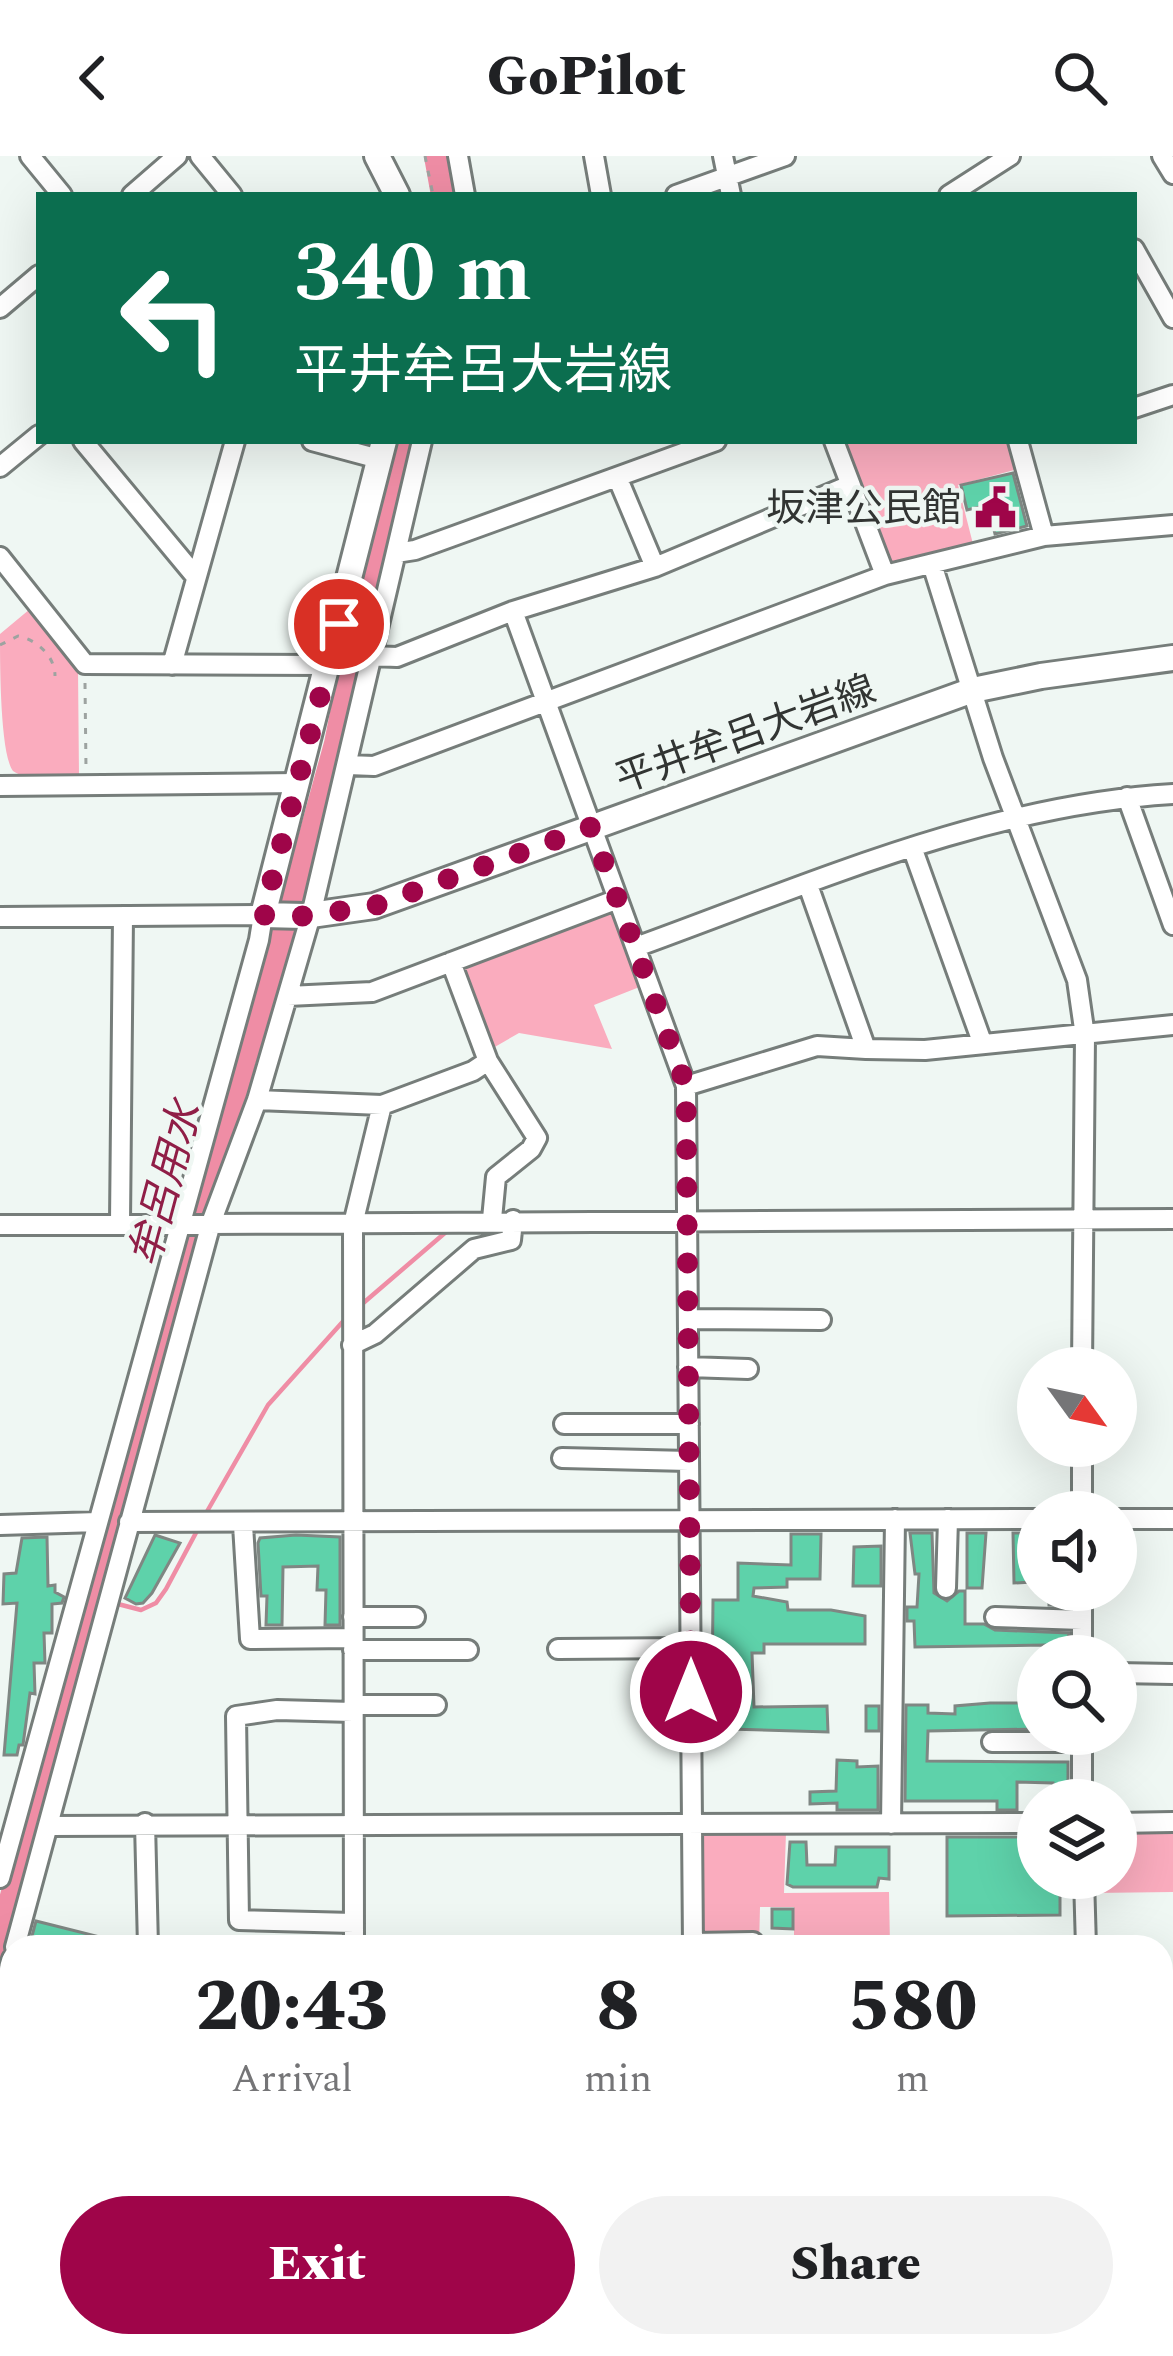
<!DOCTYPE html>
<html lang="en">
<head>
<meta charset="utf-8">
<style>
	:root { --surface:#fff; --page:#f2f2f2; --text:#202124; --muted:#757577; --accent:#9f0549 }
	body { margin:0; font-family:Spectral,"Noto Sans JP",serif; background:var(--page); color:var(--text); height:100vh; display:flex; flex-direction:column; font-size:45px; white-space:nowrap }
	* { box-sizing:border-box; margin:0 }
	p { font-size:39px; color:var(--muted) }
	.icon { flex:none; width:66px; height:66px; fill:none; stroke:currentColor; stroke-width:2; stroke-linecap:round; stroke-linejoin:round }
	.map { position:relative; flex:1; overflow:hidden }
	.side { position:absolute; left:0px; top:1779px; width:1173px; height:423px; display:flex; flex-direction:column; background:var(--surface); border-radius:36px 36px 0 0; box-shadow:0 12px 48px #0002 }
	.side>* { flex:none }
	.top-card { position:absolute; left:36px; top:36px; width:1101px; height:252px; border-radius:0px; box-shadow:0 12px 48px #0002; background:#0b6e4f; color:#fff; overflow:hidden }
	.needle { width:78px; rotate:123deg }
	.buttons { position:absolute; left:1017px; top:1191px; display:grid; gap:24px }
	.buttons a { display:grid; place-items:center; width:120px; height:120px; border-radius:50%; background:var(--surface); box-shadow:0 12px 48px #0002; font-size:60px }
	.pin { position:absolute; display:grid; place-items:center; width:102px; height:102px; color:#fff; margin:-51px; border:6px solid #fff; border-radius:50%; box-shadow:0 3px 12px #0007 }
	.me { position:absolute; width:132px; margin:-66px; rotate:0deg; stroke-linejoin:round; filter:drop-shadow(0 0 9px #0008) }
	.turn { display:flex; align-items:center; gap:42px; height:252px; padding:0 60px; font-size:54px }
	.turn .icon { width:156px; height:156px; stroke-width:2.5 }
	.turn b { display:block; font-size:84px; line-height:102px }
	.eta { display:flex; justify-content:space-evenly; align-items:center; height:204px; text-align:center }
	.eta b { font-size:72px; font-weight:800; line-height:84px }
	.primary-button { display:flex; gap:24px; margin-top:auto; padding:24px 60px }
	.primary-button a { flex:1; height:138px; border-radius:72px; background:var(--accent); color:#fff; font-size:48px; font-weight:800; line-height:138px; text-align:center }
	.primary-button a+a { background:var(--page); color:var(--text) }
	header { display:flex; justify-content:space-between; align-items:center; height:156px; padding:0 60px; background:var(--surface); font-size:54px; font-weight:800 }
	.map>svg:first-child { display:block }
	.green { fill:#faacbe }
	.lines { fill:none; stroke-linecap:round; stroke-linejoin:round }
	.stream { stroke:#ef8da5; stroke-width:4.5 }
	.river { stroke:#ef8da5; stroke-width:30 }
	.building { fill:#5ed2aa; stroke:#7f8783; stroke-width:3 }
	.minor-casing { stroke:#767d7a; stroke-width:24 }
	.major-casing { stroke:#767d7a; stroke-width:30 }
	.path { stroke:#9da3a0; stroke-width:3; stroke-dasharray:6 9; stroke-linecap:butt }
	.minor { stroke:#fff; stroke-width:18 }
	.major { stroke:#fff; stroke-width:24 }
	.route { stroke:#9f0549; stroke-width:21; stroke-dasharray:0 37.8 }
	.labels { text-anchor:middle; stroke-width:9; stroke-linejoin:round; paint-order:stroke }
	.poi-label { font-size:39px; fill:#323533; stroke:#eff7f3; text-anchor:end }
	.street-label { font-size:39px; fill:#323533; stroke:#eff7f3 }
	.water-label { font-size:42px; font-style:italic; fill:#901e47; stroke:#eff7f3 }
</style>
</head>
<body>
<header><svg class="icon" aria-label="back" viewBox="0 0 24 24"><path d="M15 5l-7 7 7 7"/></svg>GoPilot<svg class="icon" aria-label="search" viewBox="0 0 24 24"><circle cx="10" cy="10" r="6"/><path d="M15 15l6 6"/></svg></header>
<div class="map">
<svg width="1173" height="2200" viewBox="0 0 1173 2200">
	<rect width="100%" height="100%" fill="#eff7f3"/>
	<path class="green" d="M840,285H1010L1018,313L958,329L973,388L894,411L885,405Z
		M30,453L78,513L79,620C61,620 28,626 13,615C0,598 0,507 0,478Z
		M609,756L616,761L642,830L594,849L612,893L519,877L493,892L465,814L469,809Z
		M701,1675L786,1676L784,1737L889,1736L890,1791H794V1751H760L759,1791H698L697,1681Z
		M1116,1675H1173V1736L1093,1737V1722H1116Z"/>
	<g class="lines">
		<path class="stream" d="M361,1149L446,1076
			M205,1359L268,1249L347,1161
			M114,1447L141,1454L156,1447L166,1433L198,1373"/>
		<path class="river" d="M439,0L446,39
			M0,1796L243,897L260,875L339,588L369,435L408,285"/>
	</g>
	<path class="building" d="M1013,317L1027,370L995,378L988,349L967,354L961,329Z
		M910,1377H932L934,1437L947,1445L959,1435H965V1468H984L995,1474L1069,1477L1066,1500H1045V1489L915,1491L914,1465H907V1451H917L919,1418H915Z
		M967,1377H986L982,1432H967Z
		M1013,1377H1033L1032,1426L1014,1427Z
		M791,1378H821L820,1423H787V1431L754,1432L753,1440L787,1446L788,1454H831L865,1460V1488H764V1497H752L754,1551L827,1550L828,1576L729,1573L730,1543L712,1540L713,1444H738V1407L791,1409Z
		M155,1379L180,1387L152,1437L143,1447L136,1448L125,1442Z
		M296,1379L340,1381V1469H325L326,1434H317L318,1410L283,1411L282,1469H266L267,1440H261L258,1387L260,1382Z
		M47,1381L48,1430L55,1429V1436L64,1441L62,1447L52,1448V1477H44L45,1507H34L35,1538L30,1537L23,1589H19L17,1599H4L17,1447L3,1448L4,1418L16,1417L22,1382Z
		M881,1390V1430H853L854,1391Z
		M1049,1435L1069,1436V1450L1049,1449Z
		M990,1547H1038V1573L928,1575L927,1605L1068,1606V1644H1053V1627L1017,1626V1654H997V1645H905L906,1549H928V1557L955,1558V1550Z
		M866,1550H879V1575H866Z
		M837,1604L857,1605V1611L878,1610V1654H837V1647L810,1648V1636L836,1635Z
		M947,1681H1037L1038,1722H1060V1759L947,1760Z
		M790,1686H806L807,1709H835L836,1691H889V1723L879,1722L877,1731H793L787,1728Z
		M772,1753H793V1773L772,1772Z
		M36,1765L120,1786L119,1791H29Z"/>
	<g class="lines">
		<defs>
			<path id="minor" d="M30,0L62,39
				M200,0L232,39
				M458,0L465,39
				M594,0L601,39
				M723,0L731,39
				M1162,0L1173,18
				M132,39L177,0
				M676,39L785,0
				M949,39L1010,0
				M1134,93L1173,162
				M0,152L39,119
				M1134,252L1173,239
				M83,285L196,421
				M312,285L379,303
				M834,285L885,419
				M1018,285L1044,380
				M0,311L39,279
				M618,323L655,411
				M396,397L415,394L716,285
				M0,401L85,508L329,509
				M932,408L993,602L1077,824L1085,880L1082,1212
				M372,500L397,501L513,455
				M172,509L235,285
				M348,609L374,610L885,419L1044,380L1173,369
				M0,630L298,627
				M1127,641L1173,769
				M912,691L982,886
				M808,729L866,893L925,894L1173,869
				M0,761L263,759L259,784L0,1722
				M636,791C810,728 986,649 1173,638
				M451,806L488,905L537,982L531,993L496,1021L492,1063
				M288,840L372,836L618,743
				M686,930L817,890L866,893
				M257,944L382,949L473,915L488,905
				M120,1067L123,760
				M0,1069L1173,1063
				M688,1163L821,1164
				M352,1189L375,1178L474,1093L511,1084L513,1064
				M688,1211L748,1213
				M564,1268H689
				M1082,1290V1356
				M562,1302L689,1305
				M1116,1363H1173
				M129,1366L1038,1363
				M0,1369L98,1366
				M243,1369L250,1483L353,1482
				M946,1432L948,1363
				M1082,1434V1500
				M353,1461H415
				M995,1461L1082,1464
				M558,1493L691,1492
				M353,1494H468
				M1116,1517L1173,1518
				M354,1549H436
				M353,1556L277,1554L236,1560L239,1764L354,1767
				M1082,1578V1644
				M992,1586H1082
				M145,1667L148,1791
				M1116,1667L1173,1666
				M891,1668L895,1363
				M48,1670L1038,1667
				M1084,1722L1086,1791
				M693,1787L753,1786
				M15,1791L211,1067L257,944L311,759L422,285
				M354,1791L353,1068L382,949
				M693,1791L686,930L513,455L655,411L850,329
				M0,1847L12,1803
				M1161,1971H1173
				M0,1996L12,2000
				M160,2190L161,2200
				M449,2190L450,2200
				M694,2190L695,2200
				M357,2200V2190
				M1090,2200V2190"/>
			<path id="major" d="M377,0L397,39
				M384,285L263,759L304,760L374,750L973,534L1041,520L1173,502
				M1161,2127H1173
				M0,2133H12
				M1161,2148H1173
				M0,2153H12"/>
		</defs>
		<use href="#minor" class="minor-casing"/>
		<use href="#major" class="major-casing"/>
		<path class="path" d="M425,0L433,39
			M0,489L18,480C37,484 55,500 55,520
			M85,527L86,613"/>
		<use href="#minor" class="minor"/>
		<use href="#major" class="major"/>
	</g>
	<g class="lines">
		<path class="route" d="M339,468L263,759L304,760L374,750L591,671L686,930L691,1536"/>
	</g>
	<defs>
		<symbol id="civic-bare" viewBox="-9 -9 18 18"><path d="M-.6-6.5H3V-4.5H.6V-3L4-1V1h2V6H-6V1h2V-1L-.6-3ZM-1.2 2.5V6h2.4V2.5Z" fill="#9f0549" stroke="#eff7f3" stroke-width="2.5" paint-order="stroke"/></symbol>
	</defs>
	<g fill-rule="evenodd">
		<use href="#civic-bare" x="966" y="322" width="59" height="59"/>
	</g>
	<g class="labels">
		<g class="poi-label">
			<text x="961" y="365">坂津公民館</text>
		</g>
		<g class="street-label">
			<text transform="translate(745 577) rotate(-20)" y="14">平井牟呂大岩線</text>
		</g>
		<g class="water-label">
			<text transform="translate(164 1028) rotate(-75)" y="15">牟呂用水</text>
		</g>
	</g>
</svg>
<div class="buttons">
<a><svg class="needle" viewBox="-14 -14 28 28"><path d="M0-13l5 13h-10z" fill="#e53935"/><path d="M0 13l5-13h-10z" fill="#757577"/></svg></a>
<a><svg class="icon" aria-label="sound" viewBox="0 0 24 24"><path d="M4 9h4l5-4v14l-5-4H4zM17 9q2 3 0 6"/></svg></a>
<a><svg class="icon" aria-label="search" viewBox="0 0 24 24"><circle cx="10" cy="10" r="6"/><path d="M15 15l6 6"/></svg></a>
<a><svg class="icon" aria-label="layers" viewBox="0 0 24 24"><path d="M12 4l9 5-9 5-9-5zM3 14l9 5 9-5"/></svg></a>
</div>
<div class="pin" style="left:339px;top:468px;background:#d93025"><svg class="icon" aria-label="arrive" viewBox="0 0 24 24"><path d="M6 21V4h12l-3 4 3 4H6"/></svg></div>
<svg class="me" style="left:691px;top:1536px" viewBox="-20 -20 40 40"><circle r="17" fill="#9f0549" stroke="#fff" stroke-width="3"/><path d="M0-11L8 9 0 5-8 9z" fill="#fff"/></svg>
<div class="top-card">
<div class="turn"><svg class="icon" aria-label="left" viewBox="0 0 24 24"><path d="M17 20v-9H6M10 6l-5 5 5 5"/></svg><div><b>340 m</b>平井牟呂大岩線</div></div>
</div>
<section class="side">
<div class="eta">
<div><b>20:43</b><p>Arrival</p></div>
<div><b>8</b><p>min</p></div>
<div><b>580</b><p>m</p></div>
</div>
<div class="primary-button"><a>Exit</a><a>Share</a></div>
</section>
</div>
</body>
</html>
